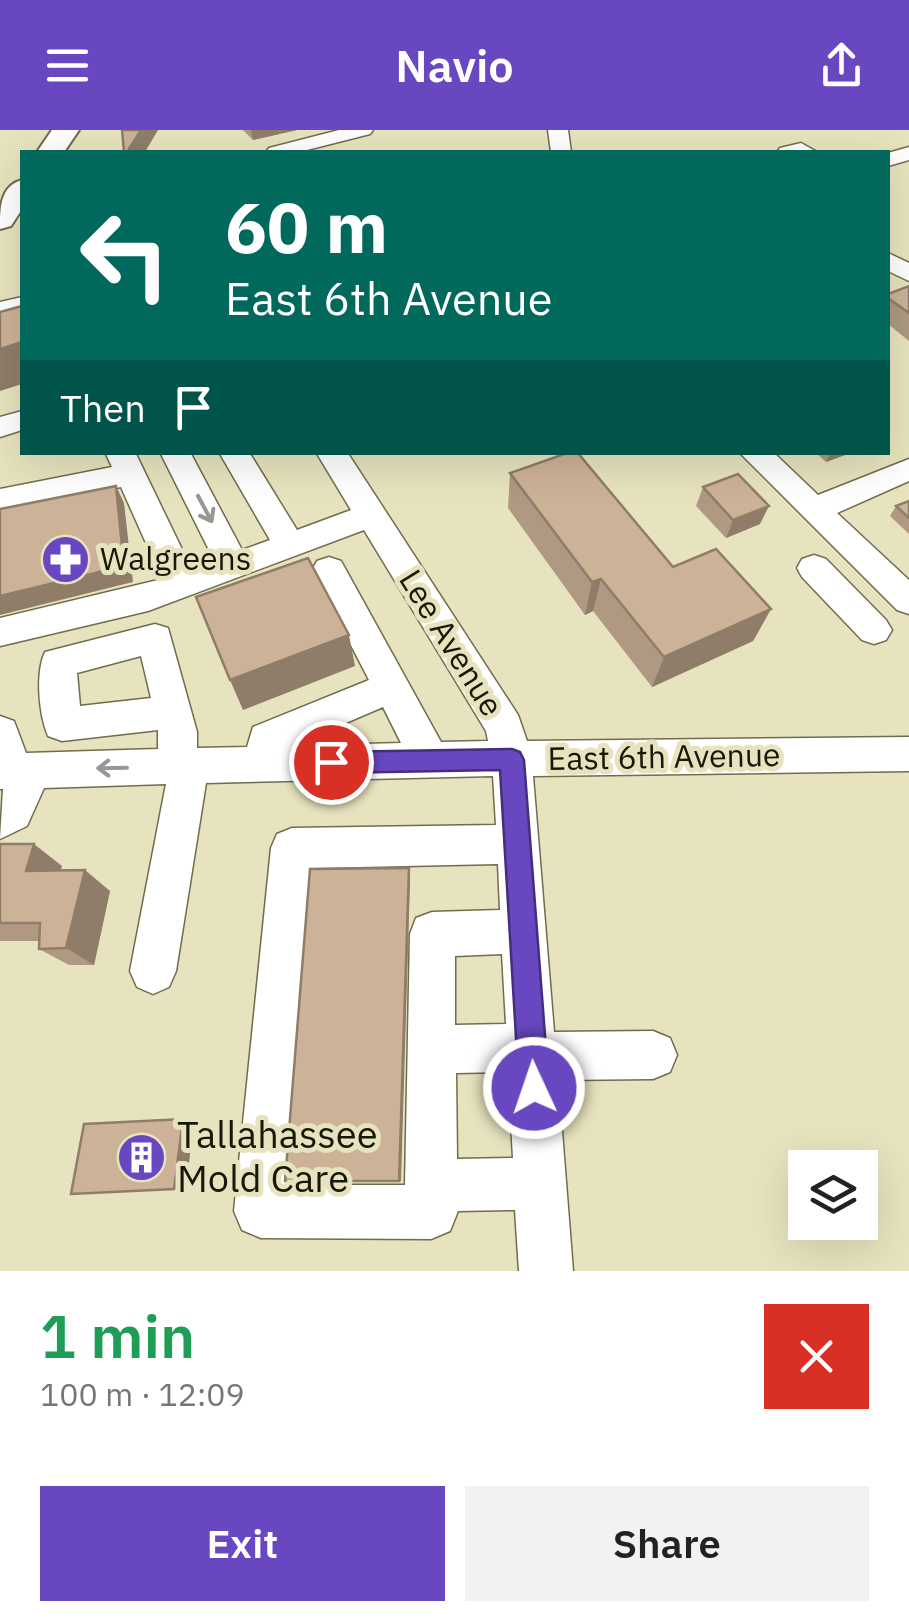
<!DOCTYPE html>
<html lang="en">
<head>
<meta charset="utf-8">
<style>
	:root { --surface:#fff; --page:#f2f2f2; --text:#222; --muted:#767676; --accent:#6847c0 }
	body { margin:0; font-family:"IBM Plex Sans",sans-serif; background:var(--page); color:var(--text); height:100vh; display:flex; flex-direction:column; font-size:38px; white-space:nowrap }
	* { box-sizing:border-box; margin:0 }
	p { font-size:32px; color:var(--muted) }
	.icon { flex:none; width:55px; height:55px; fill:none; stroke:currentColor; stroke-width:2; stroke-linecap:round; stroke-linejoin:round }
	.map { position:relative; height:1141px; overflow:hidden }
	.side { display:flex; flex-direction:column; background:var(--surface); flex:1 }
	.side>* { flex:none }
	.banner { position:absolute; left:20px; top:20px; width:870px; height:305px; border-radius:0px; box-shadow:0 10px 40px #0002; background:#00695c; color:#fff; overflow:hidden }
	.tools { position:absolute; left:788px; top:1020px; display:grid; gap:20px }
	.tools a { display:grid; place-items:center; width:90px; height:90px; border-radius:0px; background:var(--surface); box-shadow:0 10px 40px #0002; font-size:50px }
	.pin { position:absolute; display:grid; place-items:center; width:85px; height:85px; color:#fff; margin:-42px; border:5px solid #fff; border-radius:50%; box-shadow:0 2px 10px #0007 }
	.me { position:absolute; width:110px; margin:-55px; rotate:357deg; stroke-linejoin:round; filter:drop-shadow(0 0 8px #0008) }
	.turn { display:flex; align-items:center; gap:35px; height:210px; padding:0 40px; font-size:45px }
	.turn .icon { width:130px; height:130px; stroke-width:2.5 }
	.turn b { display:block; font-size:70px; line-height:85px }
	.then { display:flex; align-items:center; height:95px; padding:0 40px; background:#0003; gap:20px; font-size:38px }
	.round { display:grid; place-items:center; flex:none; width:105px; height:105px; border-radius:0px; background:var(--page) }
	.summary { display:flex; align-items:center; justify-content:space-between; height:170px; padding:0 40px }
	h1 { font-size:60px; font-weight:600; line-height:75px; color:#1e9e55 }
	.primary-button { display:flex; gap:20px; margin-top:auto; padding:20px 40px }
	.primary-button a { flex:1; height:115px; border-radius:0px; background:var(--accent); color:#fff; font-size:40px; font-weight:600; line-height:115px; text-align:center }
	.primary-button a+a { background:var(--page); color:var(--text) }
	header { display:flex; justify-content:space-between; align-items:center; height:130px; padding:0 40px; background:var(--accent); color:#fff; font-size:45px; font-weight:600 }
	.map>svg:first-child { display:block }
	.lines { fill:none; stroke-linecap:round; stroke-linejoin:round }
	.minor-casing { stroke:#716c4c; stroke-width:3 }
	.major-casing { stroke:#716c4c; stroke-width:4 }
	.minor { fill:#fff; fill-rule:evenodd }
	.major { fill:#fff; fill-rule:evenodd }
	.wall { fill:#af9982 }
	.shaded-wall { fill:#8f7d6a }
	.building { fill:#ccb297; stroke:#8f7d6a; stroke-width:2.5 }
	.oneway { stroke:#989791 }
	.route { fill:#6847c0; stroke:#442e7d; stroke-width:2.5 }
	.labels { text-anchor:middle; stroke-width:10; stroke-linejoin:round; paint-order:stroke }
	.poi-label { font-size:32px; fill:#19170a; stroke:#e7e3be; text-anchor:start }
	.street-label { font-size:32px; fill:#19170a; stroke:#e7e3be }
	.near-poi-label { font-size:38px; fill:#19170a; stroke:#e7e3be; text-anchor:start }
</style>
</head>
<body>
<header><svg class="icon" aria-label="menu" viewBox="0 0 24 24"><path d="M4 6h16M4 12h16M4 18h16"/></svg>Navio<svg class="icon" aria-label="share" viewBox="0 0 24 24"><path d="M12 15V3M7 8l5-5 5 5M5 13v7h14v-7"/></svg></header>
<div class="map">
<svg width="909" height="1141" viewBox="0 0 909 1141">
	<rect width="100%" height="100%" fill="#e7e3be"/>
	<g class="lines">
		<defs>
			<path id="minor" d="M339,0H373L370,4L299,22H266L269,18Z
				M548,0H568L571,22H551Z
				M801,13L817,22H777L780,18Z
				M909,17V30L888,36V23Z
				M888,123L909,133V151L888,141Z
				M22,167V183L0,188V172Z
				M22,281V300L0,307V287Z
				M105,322H135L191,438L214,430L160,322H190L242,420L270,410L219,322H249L297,400L351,380L316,322H347L518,585L527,611L909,607V641L533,646L554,902L653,901L670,908L677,925L670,942L653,949L558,950L573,1141H519L515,1080L458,1081L450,1101L431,1109L261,1108L242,1100L234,1081L271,718L277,704L292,698L496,695L493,646L206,653L176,841L169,857L153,864L137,857L130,841L166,654L44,658L27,696L0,709L3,659H0V586L14,591L26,623L158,619V600L62,611L48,606C39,585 35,543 45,522L155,494L168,498L197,602V618L247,617L253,597L369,550L312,440L317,431L329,427L341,431L441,612L488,611L486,601L364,400L148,481L0,516V488L162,449L121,357L0,381V359L112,337ZM141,526L151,568L80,576L77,543ZM383,577L401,613L292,616ZM498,734L500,780L432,782L416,788L410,804L405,1055H289L312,738ZM502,824L506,894L455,895V826ZM508,942L513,1028L457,1029L456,943Z
				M739,322H773L818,365L909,329V351L837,383L909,450V484L897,480Z
				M814,425L826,429L886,490L892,500L886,510L874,514L862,510L802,447L797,438L802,429Z"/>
			<path id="major" d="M52,0H79L64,22H37Z
				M22,50V79L11,96L0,99C0,78 0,56 22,50Z"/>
		</defs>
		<use href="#minor" class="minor-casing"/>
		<use href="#major" class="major-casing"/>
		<use href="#minor" class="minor"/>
		<use href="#major" class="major"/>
	</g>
	<path class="wall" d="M243,0H297L253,10Z
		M909,156V211L888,194V164Z
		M815,322H853L826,332Z
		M510,343L673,437L771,479L753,511L652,557L593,481L585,485L508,378Z
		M703,357L760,394L726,408L696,376Z
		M909,371V404L890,386L896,376Z
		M0,714L62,736L60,741L110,761L94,835H69L39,819V811H0Z"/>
	<path class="shaded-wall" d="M141,0H158L145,22H127Z
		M251,0H297L253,10Z
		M22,212V254L0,261V219Z
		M831,322H853L826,332Z
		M116,356L124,373L133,452L0,485V466Z
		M769,376L760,394L726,408L733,390Z
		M601,449L593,481L585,485L592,452Z
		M771,479L753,511L652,557L664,527Z
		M349,505L355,536L243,580L230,550Z
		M34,714L62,736L55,762L26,741Z
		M409,738L410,750L401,1051H399Z
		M85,740L110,761L94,835L66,818Z
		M183,989L194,991L186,1058L174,1059Z"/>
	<path class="building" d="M122,0H141L127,22H124Z
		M909,156V183L888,168V164Z
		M22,176V212L0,219V182Z
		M570,322H577L673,437L716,419L771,479L664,527L601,449L592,452L510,343Z
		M738,344L769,376L733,390L703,357Z
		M116,356L124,436L0,466V379Z
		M909,371V388L896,376Z
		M308,428L349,505L230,550L196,467Z
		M0,714H34L26,741L85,740L66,818L39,819L40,793H0Z
		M409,738L399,1051H285L310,739Z
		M183,989L174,1059L71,1064L84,994Z"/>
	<defs><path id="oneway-shaft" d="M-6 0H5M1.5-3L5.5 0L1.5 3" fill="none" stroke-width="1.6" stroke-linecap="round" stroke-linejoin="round" transform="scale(2.5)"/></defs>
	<g class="oneway">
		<use href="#oneway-shaft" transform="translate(205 379) rotate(62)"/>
		<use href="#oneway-shaft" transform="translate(112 638) rotate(179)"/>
	</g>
	<path class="route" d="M512,619L520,622L524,630L549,958L544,969L534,973L523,969L519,958L500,640L331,643L323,640L319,632L323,625L331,622Z"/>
	<defs>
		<symbol id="pharmacy-disc" viewBox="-11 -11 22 22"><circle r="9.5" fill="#6847c0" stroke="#e7e3be"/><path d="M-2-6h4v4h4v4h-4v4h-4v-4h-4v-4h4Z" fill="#fff"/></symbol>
		<symbol id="building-disc" viewBox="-11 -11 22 22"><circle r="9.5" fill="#6847c0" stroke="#e7e3be"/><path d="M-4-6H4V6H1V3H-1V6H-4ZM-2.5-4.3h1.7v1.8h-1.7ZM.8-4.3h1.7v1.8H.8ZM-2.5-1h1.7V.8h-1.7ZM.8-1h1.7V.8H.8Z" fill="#fff"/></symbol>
	</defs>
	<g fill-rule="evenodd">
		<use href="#pharmacy-disc" x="38" y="402" width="55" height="55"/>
		<use href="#building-disc" x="114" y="1000" width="55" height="55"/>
	</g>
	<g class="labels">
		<g class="poi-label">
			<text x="100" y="440">Walgreens</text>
		</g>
		<g class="street-label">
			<text transform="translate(451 513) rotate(58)" y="11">Lee Avenue</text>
			<text transform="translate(664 627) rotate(-1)" y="11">East 6th Avenue</text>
		</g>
		<g class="near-poi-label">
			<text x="177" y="1018">Tallahassee<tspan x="177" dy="44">Mold Care</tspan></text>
		</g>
	</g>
</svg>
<div class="tools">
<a><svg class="icon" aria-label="layers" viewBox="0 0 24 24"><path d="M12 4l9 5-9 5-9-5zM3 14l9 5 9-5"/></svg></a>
</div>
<div class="pin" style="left:331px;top:632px;background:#d93025"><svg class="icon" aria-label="arrive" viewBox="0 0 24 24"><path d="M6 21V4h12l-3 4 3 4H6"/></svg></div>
<svg class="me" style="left:534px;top:958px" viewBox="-20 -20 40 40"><circle r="17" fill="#6847c0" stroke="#fff" stroke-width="3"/><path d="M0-11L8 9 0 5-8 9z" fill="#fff"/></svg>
<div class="banner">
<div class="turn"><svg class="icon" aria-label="left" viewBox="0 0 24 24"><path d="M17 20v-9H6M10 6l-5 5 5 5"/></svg><div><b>60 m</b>East 6th Avenue</div></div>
<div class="then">Then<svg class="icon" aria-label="arrive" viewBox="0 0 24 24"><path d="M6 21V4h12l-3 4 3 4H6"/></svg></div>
</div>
</div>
<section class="side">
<div class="summary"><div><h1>1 min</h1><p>100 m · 12:09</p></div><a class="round" style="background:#d93025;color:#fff"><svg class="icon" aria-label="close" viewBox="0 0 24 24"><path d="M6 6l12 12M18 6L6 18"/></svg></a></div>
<div class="primary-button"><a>Exit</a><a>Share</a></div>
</section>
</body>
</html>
